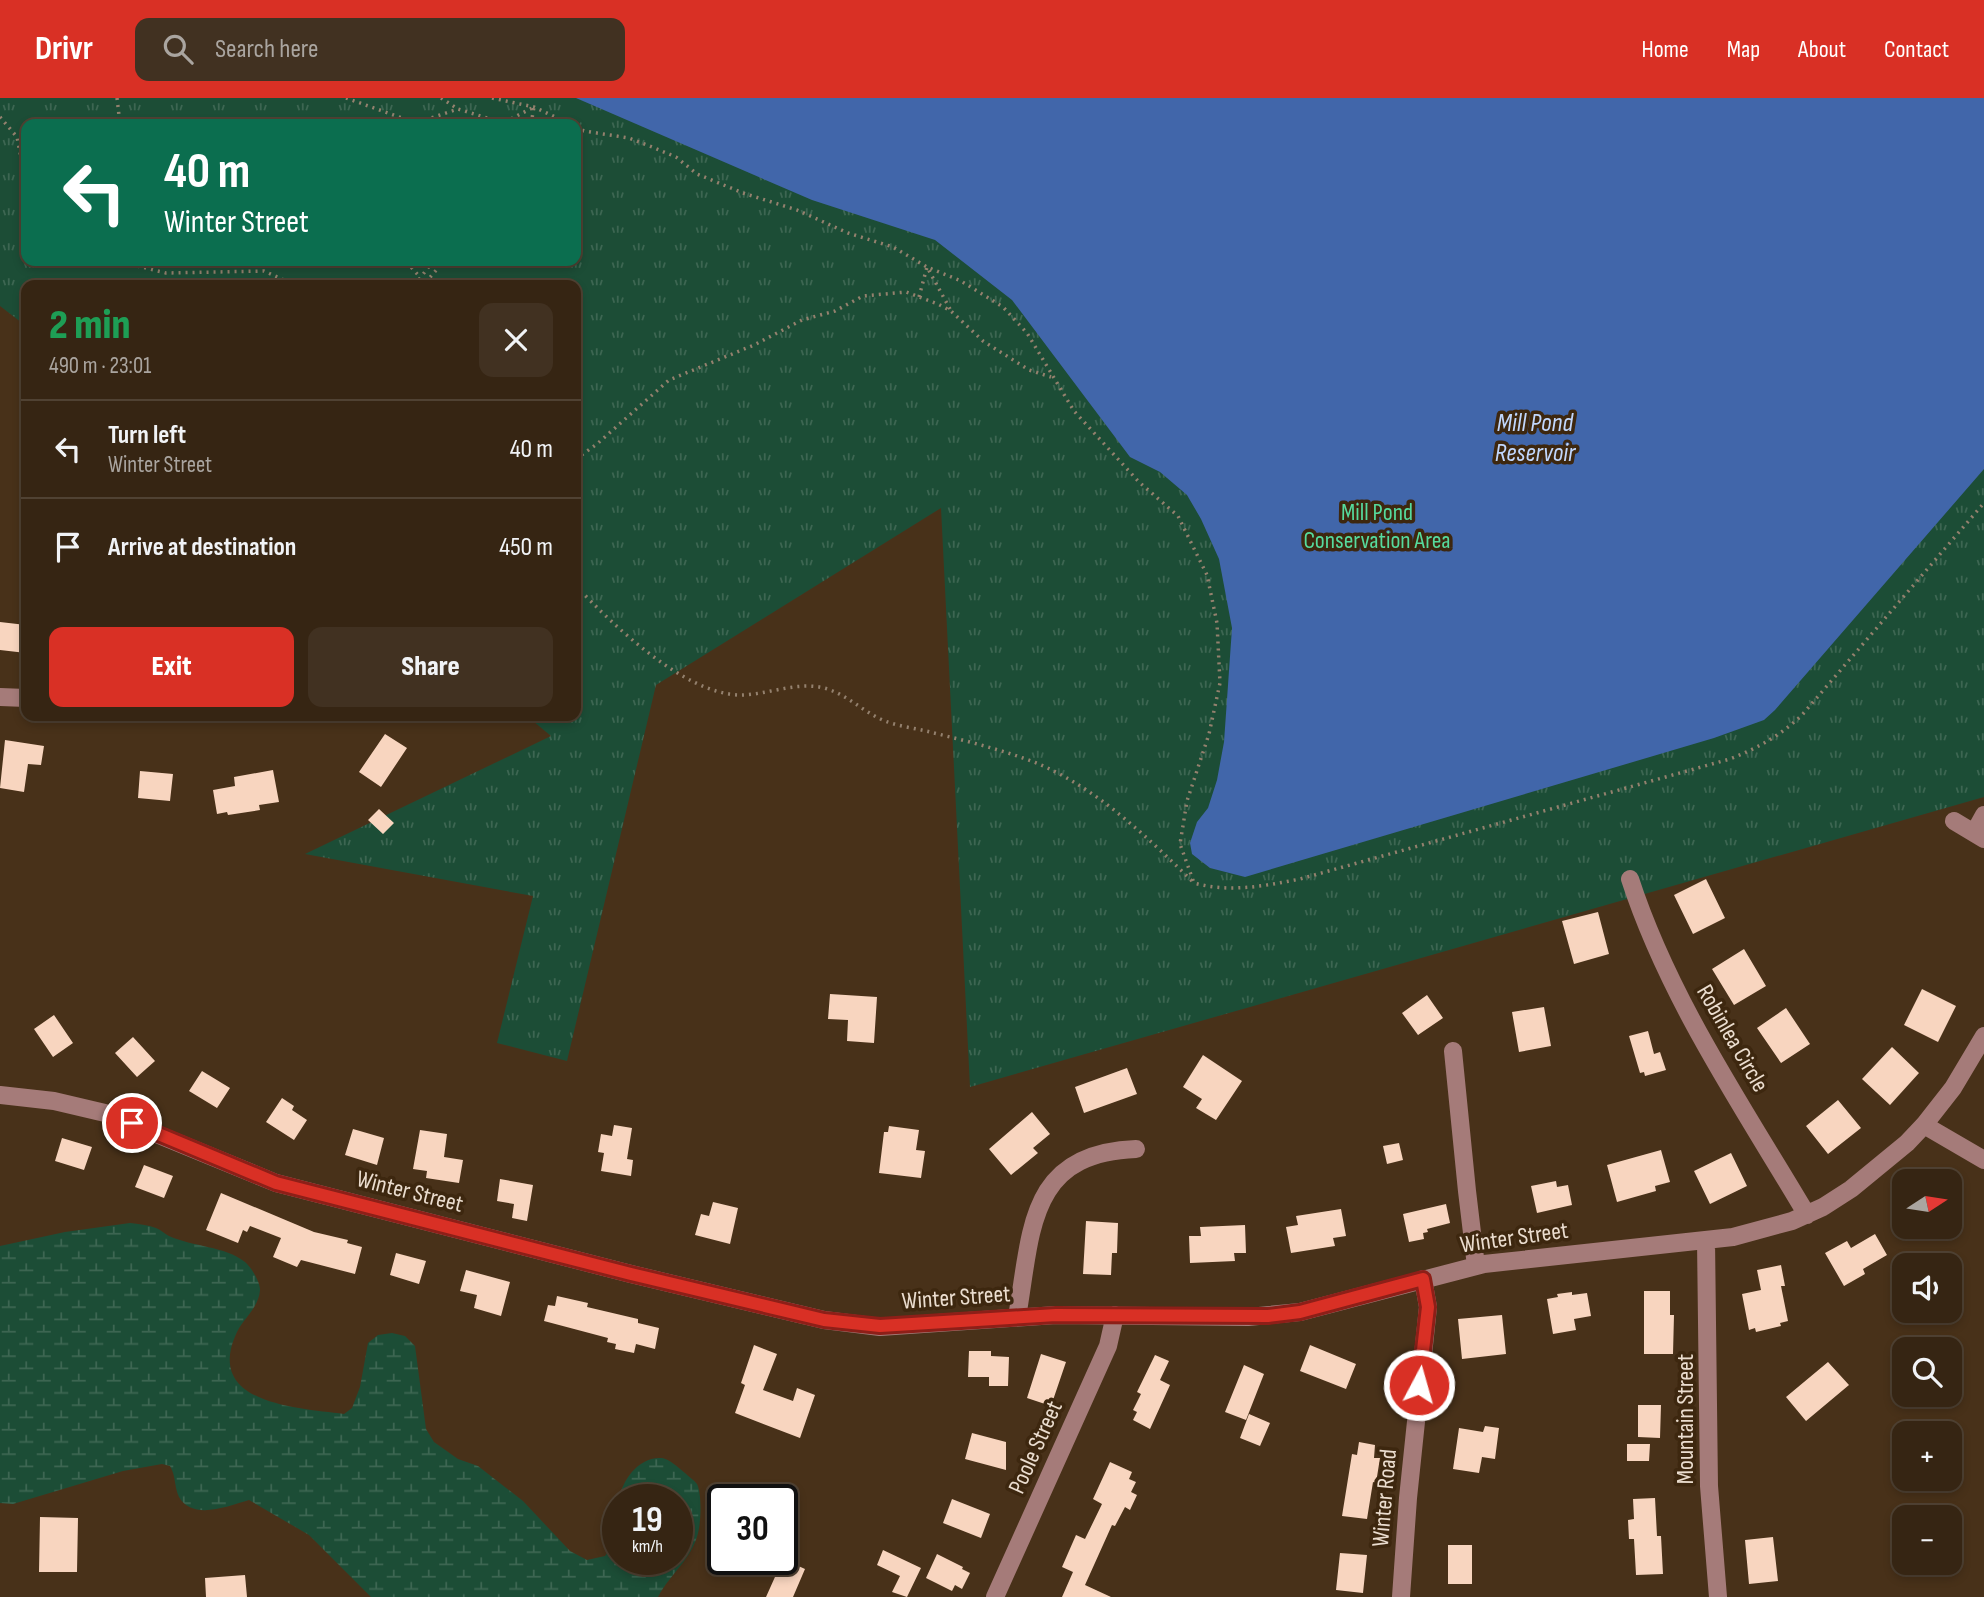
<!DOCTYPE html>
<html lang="en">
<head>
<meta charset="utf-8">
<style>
	:root { --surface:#362513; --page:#413121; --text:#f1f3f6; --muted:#aaa5a0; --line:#504233; --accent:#d93025 }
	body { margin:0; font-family:"Sofia Sans Condensed",sans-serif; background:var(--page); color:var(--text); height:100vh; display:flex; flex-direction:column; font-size:26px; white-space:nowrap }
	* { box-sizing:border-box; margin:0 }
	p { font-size:23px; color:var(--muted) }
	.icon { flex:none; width:38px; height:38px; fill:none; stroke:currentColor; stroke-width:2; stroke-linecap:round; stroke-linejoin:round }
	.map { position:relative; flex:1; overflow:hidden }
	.details { position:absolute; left:21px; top:182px; width:560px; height:441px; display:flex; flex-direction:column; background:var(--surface); border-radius:14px; box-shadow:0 4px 10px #0003,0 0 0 2px var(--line) }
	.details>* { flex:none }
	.hud { position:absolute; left:21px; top:21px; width:560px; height:147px; border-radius:14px; box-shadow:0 4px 10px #0003,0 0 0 2px var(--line); background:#0b6e4f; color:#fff; overflow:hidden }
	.needle { width:46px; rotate:78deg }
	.controls { position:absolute; left:1892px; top:1071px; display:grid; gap:14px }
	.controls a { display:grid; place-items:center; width:70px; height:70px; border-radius:14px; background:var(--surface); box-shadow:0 4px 10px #0003,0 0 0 2px var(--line); font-size:35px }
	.speed { position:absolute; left:602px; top:1386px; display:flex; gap:14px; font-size:35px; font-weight:700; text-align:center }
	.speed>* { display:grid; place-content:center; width:91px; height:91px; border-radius:50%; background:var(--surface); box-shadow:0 4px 10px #0003,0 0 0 2px var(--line); line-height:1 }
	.speed small { font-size:18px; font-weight:400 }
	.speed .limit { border:4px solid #111; border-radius:10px; background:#fff; color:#111 }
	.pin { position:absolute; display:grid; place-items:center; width:60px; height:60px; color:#fff; margin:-30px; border:4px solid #fff; border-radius:50%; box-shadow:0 2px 7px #0007 }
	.me { position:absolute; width:77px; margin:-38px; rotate:6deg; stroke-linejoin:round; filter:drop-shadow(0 0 5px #0008) }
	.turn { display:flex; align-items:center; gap:24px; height:147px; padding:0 28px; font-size:32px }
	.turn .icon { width:91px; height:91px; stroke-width:2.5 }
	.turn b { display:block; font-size:49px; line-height:60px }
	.round { display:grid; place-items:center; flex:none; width:74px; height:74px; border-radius:14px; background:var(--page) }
	.summary { display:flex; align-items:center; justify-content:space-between; height:119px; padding:0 28px }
	h1 { font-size:42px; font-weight:800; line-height:52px; color:#1e9e55 }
	.action { display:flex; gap:14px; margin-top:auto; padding:14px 28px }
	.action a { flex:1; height:80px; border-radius:14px; background:var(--accent); color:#fff; font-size:28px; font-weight:800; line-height:80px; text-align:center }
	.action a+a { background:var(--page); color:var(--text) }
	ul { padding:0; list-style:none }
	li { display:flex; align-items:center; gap:21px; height:98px; padding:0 28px; border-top:2px solid var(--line) }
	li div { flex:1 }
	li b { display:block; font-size:26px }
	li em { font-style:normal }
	header { display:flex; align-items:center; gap:42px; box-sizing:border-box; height:98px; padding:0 35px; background:var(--accent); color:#fff }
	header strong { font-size:33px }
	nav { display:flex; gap:38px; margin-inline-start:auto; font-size:24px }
	.search { width:490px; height:63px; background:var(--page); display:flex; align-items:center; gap:18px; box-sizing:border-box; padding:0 24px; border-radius:14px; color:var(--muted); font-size:26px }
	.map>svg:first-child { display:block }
	.wetland { fill:url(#wetland-marsh) }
	.park { fill:url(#park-tufts); fill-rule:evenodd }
	.water { fill:#4166aa }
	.building { fill:#f8d5bf }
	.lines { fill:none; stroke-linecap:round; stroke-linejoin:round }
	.path { stroke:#94816e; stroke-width:3.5; stroke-dasharray:2 5; stroke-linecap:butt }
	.minor { stroke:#a57b79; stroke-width:18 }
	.route-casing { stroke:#8d1f18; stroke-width:18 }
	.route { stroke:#d93025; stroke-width:12 }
	.labels { text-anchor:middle; stroke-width:7; stroke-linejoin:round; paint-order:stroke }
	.park-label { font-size:24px; fill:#56db9e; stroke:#3d270f }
	.street-label { font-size:24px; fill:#ebddcf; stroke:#3d270f }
	.water-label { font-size:26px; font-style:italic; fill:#c1d7fd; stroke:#3d270f }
</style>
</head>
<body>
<header>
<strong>Drivr</strong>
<div class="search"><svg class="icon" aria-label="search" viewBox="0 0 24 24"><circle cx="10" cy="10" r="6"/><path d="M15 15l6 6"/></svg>Search here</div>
<nav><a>Home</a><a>Map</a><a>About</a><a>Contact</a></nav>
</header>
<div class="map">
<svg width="1984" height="1499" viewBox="0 0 1984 1499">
	<defs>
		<pattern id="wetland-marsh" width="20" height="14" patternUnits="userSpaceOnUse" patternTransform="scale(1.75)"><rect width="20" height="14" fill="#1c4d36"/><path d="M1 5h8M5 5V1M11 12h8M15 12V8" fill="none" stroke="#3d6652"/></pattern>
		<pattern id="park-tufts" width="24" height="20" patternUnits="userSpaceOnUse" patternTransform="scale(1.75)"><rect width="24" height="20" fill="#1c4d36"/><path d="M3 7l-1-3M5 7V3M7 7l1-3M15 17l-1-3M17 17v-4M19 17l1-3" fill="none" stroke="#3d6652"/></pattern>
	</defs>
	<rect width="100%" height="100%" fill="#483119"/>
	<path class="wetland" d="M130,1125C138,1126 148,1127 156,1130C161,1132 165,1136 169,1138C193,1149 225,1148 245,1164C252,1170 260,1184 260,1192C259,1209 244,1220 237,1234C203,1306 297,1310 344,1316L352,1310L360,1289L368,1245L378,1237L392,1235L405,1238L415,1248L426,1331L434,1344L458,1361L478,1368L523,1403L570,1453L587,1462L605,1458L616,1442L618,1432V1461H677V1402H619C622,1382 639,1358 662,1360C669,1361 679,1370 685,1375C688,1378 694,1382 697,1386C702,1396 701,1424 698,1435C692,1461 670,1476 658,1499H371L309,1437L249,1402C228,1408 193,1423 179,1399C174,1388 176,1378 170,1368L162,1366L123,1373L13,1406L0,1405V1148L65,1134Z"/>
	<path class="park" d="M0,0H1984V699L970,989L941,410L656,587L567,963L497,945L533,798L305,756L551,638L527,618H576V187H26V228L0,208ZM26,26H576V163H26Z"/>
	<path class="water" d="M576,0H1984V371L1775,612L1764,622L1714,640L1245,779L1210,770L1192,756L1190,745L1197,724L1208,710L1217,682L1224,644L1232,530L1219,461L1201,421L1187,397L1160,374L1130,359L1012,202L935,142L812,102Z"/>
	<path class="building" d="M0,524L26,527V555L0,552Z
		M385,636L407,650L381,689L359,674Z
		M5,642L44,648L41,667L28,666L24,694L0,690Z
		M273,672L279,704L259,707L260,712L228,717L227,714L217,716L213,692L235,688L234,679Z
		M140,673L173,676L170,703L138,700Z
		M379,711L394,725L383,736L368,722Z
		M1706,781L1725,820L1693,836L1674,797Z
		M1598,814L1609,856L1574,866L1562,823Z
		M1744,851L1766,888L1734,907L1712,871Z
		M1922,891L1956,908L1938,944L1904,927Z
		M830,896L877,899L874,945L847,943L848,922L828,921Z
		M1427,897L1443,920L1418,937L1402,915Z
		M1544,909L1551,948L1519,954L1512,914Z
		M1786,910L1810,946L1781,965L1757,930Z
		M54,917L73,945L53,959L34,931Z
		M1648,933L1654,956L1660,954L1666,972L1645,978L1644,974L1640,975L1629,938Z
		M133,939L155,963L137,979L115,955Z
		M1892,949L1919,975L1890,1007L1862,981Z
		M1203,957L1242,983L1216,1022L1196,1010L1202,1001L1183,989Z
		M1127,970L1137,996L1084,1015L1075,989Z
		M202,973L230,990L217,1010L189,993Z
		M282,1000L294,1008L292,1012L307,1022L294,1042L266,1024Z
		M1838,1002L1861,1030L1828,1056L1806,1028Z
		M1032,1014L1050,1036L1033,1050L1038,1055L1011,1077L989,1051Z
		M614,1027L632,1030L627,1061L633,1062L631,1078L601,1073L604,1055L598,1054L601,1036L612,1038Z
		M889,1028L919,1032L916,1052L925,1053L921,1080L879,1075L884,1034H888Z
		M353,1031L384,1040L377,1067L345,1057Z
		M420,1032L447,1036L444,1059L463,1062L459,1085L426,1080L427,1073L413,1071Z
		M62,1040L92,1049L84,1072L55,1063Z
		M1399,1045L1403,1062L1387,1066L1383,1048Z
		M1661,1052L1670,1084L1655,1088L1656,1093L1617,1104L1607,1067Z
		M1731,1055L1747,1088L1710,1106L1694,1073Z
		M144,1067L173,1078L164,1100L135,1089Z
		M500,1081L533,1087L527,1123L512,1120L514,1106L497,1103Z
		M1556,1083L1557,1089L1568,1087L1572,1107L1537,1115L1531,1088Z
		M221,1095L314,1134L348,1142L347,1145L362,1149L355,1176L301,1162L297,1169L273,1159L281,1140L250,1128L247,1134L243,1132L238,1145L206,1132Z
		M713,1104L738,1110L730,1146L695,1137L701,1116L709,1118Z
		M1446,1106L1450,1125L1427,1131L1428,1134L1423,1135L1424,1141L1409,1144L1403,1116Z
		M1341,1111L1346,1138L1333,1140L1335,1148L1291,1155L1286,1129L1298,1127L1296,1118Z
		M1086,1123L1118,1125L1117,1155H1112L1111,1177L1083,1176Z
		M1245,1127L1246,1155H1234L1235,1163L1190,1165L1189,1138H1201L1200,1129Z
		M1875,1136L1887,1157L1863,1171L1865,1176L1844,1188L1825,1155L1847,1143L1851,1150Z
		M396,1155L426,1163L419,1186L390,1177Z
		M1781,1167L1785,1188H1781L1788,1223L1780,1225L1781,1228L1756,1234L1755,1230L1749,1232L1742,1196L1761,1192L1757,1172Z
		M466,1172L510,1184L501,1218L474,1210L477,1197L460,1193Z
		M1644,1193H1670V1217H1674L1673,1256H1644Z
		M1572,1194V1197L1587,1195L1591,1218L1574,1221L1576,1232L1553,1236L1547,1201L1558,1199L1557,1196Z
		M557,1198L588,1205L587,1209L638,1221V1225L659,1230L655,1251L636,1246L634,1255L615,1251L616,1246L607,1244L608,1240L544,1223L548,1207L555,1208Z
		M1502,1217L1506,1256L1462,1261L1458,1221Z
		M754,1247L777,1256L763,1292L793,1303L797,1290L815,1297L800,1340L735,1315L745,1287L741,1285Z
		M1310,1247L1356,1266L1346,1291L1300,1273Z
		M969,1253H991V1258L1009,1259L1008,1288H989V1279H968Z
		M1041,1256L1066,1264L1051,1308L1027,1300Z
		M1155,1257L1169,1263L1160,1282L1170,1287L1150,1331L1133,1322L1137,1314L1133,1312L1141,1296L1137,1294Z
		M1828,1264L1849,1287L1806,1323L1786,1299Z
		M1244,1267L1264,1276L1246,1322L1225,1314Z
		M1638,1307H1661L1660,1340L1638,1339Z
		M1249,1316L1270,1325L1260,1348L1240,1340Z
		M1485,1328L1499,1330L1495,1361L1482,1359L1479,1375L1453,1371L1459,1330L1483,1334Z
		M972,1335L1006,1344V1372L965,1361Z
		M1359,1344L1375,1347L1374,1360H1380L1376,1385L1373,1384L1367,1421L1342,1418L1352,1356L1357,1357Z
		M1627,1346H1650L1649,1363H1627Z
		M1110,1364L1132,1374L1129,1381L1136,1384L1131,1394L1137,1397L1130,1412L1125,1409L1115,1428L1112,1427L1085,1487L1111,1499H1062L1073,1474L1062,1469L1076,1437L1085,1441L1102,1406L1093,1401Z
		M1655,1400L1657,1438H1661L1663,1476L1636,1477L1634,1441H1629L1628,1422L1634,1421L1633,1401Z
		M952,1401L990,1416L981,1440L943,1425Z
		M40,1419L78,1420L77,1474H39Z
		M1773,1439L1778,1483L1749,1486L1745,1442Z
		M1448,1447H1472V1486H1448Z
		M883,1452L921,1470L907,1499L892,1494L900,1478L877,1467Z
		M1340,1455L1367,1457L1363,1495L1336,1492Z
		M937,1456L963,1469L962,1471L970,1475L962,1491L955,1487L952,1493L926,1480Z
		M783,1461L805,1471L793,1499H766Z
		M245,1477L247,1499H206L205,1480Z"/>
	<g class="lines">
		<path class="path" d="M117,0L120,26
			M346,0L416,25L458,11L503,25L534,9
			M441,0L458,11
			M492,0L534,9L570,26
			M0,19L17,39L23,70L26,75
			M531,26L534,9
			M576,29L584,33L629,40L652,49L676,59L697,76L743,95L797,112L848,135L893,149L927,169L961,183L1003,209L1027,235L1074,313L1139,384L1178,418L1207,477L1217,525L1220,585L1209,636L1187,703L1180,746L1194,785C1230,795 1264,788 1300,781L1730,661C1758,650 1781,637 1802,617L1984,405
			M117,163L166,175L264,173L295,187
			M409,163L410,168L420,179
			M415,187L433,163
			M419,187L426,184L444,163
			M919,199L927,169L950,211
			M576,361L597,346L669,282L754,247L802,222L835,213L863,198L906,194L938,206L951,213L983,243L1029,272L1051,279
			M576,488C613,527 684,596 740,597C767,597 797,583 824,590C847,596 863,614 885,623C898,628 913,630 926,633C958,641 992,649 1023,660C1090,683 1144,736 1193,784"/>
		<path class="minor" d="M0,599L26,600
			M1954,723L1984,741
			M1974,735L1984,717
			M1630,781C1669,901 1743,1009 1807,1117
			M1453,953L1467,1093L1476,1168
			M0,997L54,1003L105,1015L276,1085L631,1176L824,1222L880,1229L1056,1217L1248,1219L1300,1214L1484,1166L1733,1139L1792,1123L1823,1109L1851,1091L1907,1045L1924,1027L1953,990L1984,938
			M1924,1027L1984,1062
			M1706,1142L1709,1388L1718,1499
			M1017,1219C1032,1134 1027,1055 1136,1051
			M995,1499L1108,1248L1115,1217
			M1401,1499L1408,1400L1428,1209L1423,1181"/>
	</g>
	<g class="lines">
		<defs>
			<path id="route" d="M132,1025L276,1085L631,1176L824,1222L880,1228L1056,1217L1268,1218L1300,1214L1423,1181L1428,1209L1419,1287"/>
		</defs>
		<use href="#route" class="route-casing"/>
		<use href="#route" class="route"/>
	</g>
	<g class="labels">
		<g class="park-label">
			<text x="1377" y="422">Mill Pond<tspan x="1377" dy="28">Conservation Area</tspan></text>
		</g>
		<g class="street-label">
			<text transform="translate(1733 940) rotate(60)" y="8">Robinlea Circle</text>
			<text transform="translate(410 1093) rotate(14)" y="8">Winter Street</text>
			<text transform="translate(1514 1139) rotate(-8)" y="8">Winter Street</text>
			<text transform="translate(956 1199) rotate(-4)" y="8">Winter Street</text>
			<text transform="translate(1685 1321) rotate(-90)" y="8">Mountain Street</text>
			<text transform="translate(1035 1349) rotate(-66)" y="8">Poole Street</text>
			<text transform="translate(1384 1400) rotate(-85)" y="8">Winter Road</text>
		</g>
		<g class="water-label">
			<text x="1535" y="333">Mill Pond<tspan x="1535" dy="30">Reservoir</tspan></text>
		</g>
	</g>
</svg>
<div class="controls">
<a><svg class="needle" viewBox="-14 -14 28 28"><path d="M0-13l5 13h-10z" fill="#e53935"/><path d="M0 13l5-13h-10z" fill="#aaa5a0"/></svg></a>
<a><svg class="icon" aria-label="sound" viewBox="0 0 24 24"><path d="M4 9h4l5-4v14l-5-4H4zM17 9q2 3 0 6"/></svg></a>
<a><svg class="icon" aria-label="search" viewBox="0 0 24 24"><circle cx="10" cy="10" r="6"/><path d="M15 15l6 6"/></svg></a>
<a>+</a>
<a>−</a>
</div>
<div class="speed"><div>19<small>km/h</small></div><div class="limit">30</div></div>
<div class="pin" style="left:132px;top:1025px;background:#d93025"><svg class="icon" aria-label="arrive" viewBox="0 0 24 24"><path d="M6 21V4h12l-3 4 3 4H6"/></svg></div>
<svg class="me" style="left:1419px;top:1287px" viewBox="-20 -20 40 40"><circle r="17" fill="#d93025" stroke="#fff" stroke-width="3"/><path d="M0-11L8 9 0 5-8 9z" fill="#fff"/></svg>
<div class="hud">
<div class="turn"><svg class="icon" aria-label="left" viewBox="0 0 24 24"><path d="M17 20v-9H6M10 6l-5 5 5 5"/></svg><div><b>40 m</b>Winter Street</div></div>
</div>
<section class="details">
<div class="summary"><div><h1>2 min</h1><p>490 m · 23:01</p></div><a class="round"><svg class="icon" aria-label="close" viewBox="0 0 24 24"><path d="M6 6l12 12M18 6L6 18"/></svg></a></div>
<ul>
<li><svg class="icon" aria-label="left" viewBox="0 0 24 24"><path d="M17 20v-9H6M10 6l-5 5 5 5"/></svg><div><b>Turn left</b><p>Winter Street</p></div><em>40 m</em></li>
<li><svg class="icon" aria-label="arrive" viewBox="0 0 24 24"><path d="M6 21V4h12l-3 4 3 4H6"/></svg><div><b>Arrive at destination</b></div><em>450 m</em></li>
</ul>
<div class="action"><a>Exit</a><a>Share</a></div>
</section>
</div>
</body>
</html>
